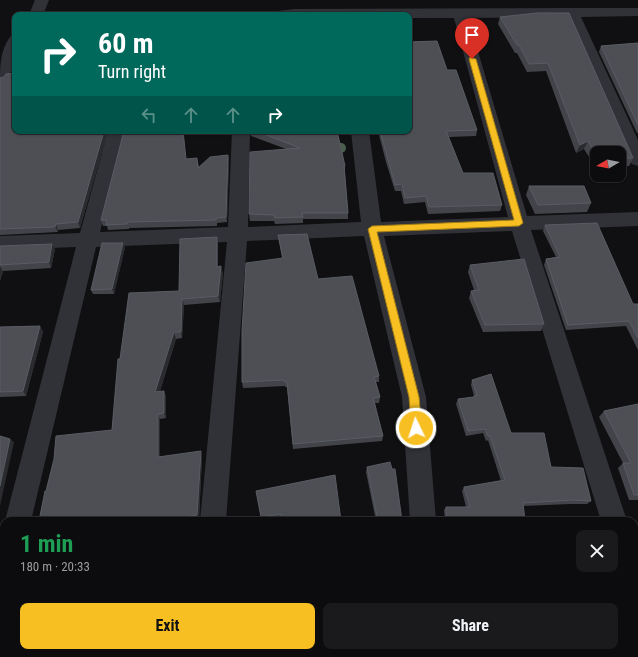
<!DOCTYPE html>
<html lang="en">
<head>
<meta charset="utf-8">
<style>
	:root { --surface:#0c0c0e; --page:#1a1a1c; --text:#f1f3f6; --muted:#9a9b9e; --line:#2c2c2e; --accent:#f8bf22 }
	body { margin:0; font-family:"Roboto Condensed",sans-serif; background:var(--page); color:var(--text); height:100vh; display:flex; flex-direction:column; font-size:15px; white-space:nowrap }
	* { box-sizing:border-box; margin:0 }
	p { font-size:13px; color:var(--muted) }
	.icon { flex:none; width:22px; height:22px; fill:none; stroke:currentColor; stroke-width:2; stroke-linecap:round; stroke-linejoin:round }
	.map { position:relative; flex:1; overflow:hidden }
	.side { position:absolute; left:0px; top:517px; width:638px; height:140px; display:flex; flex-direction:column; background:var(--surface); border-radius:12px 12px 0 0; box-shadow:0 1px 3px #0004,0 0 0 1px var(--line) }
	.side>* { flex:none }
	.top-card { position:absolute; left:12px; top:12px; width:400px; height:122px; border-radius:8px; box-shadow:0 1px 3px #0004,0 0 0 1px var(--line); background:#00695c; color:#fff; overflow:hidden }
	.needle { width:26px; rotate:260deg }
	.tools { position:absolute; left:590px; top:146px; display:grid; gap:8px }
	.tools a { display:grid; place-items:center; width:36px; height:36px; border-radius:8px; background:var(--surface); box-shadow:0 1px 3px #0004,0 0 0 1px var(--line); font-size:20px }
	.pin { position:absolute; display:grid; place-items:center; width:34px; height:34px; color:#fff; margin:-41px -17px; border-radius:50% 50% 50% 0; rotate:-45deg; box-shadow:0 0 4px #0007 }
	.pin .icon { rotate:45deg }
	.me { position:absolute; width:44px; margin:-22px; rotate:356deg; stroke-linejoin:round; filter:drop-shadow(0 0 3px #0008) }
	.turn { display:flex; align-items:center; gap:14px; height:84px; padding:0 20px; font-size:18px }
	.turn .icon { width:52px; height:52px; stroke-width:2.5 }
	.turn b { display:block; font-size:28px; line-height:34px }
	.lanes { display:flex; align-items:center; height:38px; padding:0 20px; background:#0003; justify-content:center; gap:20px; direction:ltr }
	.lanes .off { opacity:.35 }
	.round { display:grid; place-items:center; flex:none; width:42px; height:42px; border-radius:8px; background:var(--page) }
	.headline { display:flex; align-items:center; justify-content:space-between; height:68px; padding:0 20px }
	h1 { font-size:24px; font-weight:700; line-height:30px; color:#1e9e55 }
	.action { display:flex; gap:8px; margin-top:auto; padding:8px 20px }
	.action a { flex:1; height:46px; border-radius:8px; background:var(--accent); color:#111; font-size:16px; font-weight:700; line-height:46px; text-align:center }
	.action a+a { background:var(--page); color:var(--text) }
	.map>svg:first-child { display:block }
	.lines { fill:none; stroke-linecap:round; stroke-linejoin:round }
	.street { fill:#313237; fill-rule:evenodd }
	.tree { fill:#495f4c }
	.wall { fill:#43444a }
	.shaded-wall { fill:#2a2b2f }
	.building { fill:#4d4f55; stroke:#5a5c64 }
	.route { fill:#f8bf22; stroke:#a17c16 }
</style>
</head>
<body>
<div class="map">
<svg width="638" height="657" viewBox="0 0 638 657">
	<rect width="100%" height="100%" fill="#101012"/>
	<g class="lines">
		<path class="street" d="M35,0H49L43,15H29Z
			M569,8H638V16L581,17L638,140V166L632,164L629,160L567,17L468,18L527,216L638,212V226L531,230L627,521H601L512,231L384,236L426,397L436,521H410L402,397L364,236L247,241L226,521H200L227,242L96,247L31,521H5L76,247L0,250V236L80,233L108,131H126L100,232L228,227L232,131H250L248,227L361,222L351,131H369L381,222L508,217L454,18H409V15H266L268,12L295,9Z
			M15,35C15,52 15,67 6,81L0,83C0,66 0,51 10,37Z
			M4,564V607L0,608V566Z
			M634,568L638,570V609L634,608Z
			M186,653H216L215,657H185Z
			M417,653H447L448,657H418Z"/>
	</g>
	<circle class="tree" cx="341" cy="148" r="5"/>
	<path class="wall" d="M537,13L633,158L629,166H619V153H597V166H595L584,149L576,153L546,71L527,72L517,53H515L498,24L500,17Z
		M638,43V133H637L599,52L601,46Z
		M447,70L477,130L476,136L449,137L463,173L502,205L500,211L428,214L425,202L404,204L401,191H395L386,162L378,131H409Z
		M0,78L108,131L80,228L58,230V232L0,235Z
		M251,131H337L345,166V173L348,213V219H303V223L275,224L274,221H250L249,214L286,149L251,136Z
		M228,155L229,161L227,222L217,223V226L129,228V229L108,230L107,226H103L101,220L187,159L198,163L199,167Z
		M529,186L591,203L587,212L535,214L526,195Z
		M545,225L633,304H638V350L626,326L566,330L544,265L546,259L556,257L543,231Z
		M278,235L318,279L379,376V382H376L380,397L379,403H375L383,436L382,441L293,449L287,387H285V386L243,388L242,382L282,258L279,241Z
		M218,244V266L223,273L220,302L184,305L182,338L176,339L160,391L166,396V418L160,419V457H202L199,519L188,521H39L46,491L112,430L120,359L179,291Z
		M0,246L55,249L51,268L3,271L0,281Z
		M125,247L114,294H93L91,290Z
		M470,265L544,324L541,331L483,332L469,298L471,291L474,290L468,272Z
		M40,326L43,332L26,396L0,397V327Z
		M472,380L511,433L591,501L587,504H570L523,506L525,521H445L444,510L446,507H466L462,491L464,487L501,481L488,440L486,441L483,433L466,436L456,404L458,399L473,397L474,396L471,385Z
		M638,404V500H629L618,468L623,463L599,417L604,411Z
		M367,467L402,521H376L366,472Z
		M256,491L341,521L281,518L262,521Z
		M285,653H351V654L323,657H285Z
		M515,653H574L575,657H516Z"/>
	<path class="shaded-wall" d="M104,131H108L80,228L78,222Z
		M588,141L584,149L576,153L580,145Z
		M228,155L229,161L227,222L226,217Z
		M56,224L58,230V232L55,227Z
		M217,237L218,244V273L217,267Z
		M123,243L125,247L114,294L112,289Z
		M52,244L55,249L51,268L49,262Z
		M0,266L3,271L0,281Z
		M221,266L223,273L220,302L218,296Z
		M182,299L184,305L182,338L181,332Z
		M40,326L43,332L26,396L23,391Z
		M174,332L176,339L158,397L155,392Z
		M164,391L166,396V418L164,413Z
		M158,414L160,419V462L158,457Z
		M10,439L14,442L0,506V486Z
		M201,451L202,457L199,519L197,515Z
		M181,653H185L184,657L181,654Z"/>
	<path class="building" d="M537,13H569L633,158H619V153H597V157L588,141L580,145L548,63L529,64L519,45H517L500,17Z
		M437,41L447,70H456L477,130L446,131L463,173H493L502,205L429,207L426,196L405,198L402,184L395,185L387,156L380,131H409V42Z
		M638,43V125L601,46Z
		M15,73V131H104L78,222L56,224L55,227L0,229V78L4,77L6,74Z
		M124,131H183L186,159L197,158L198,168L210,157L228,155L226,217L216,218V220L128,222L127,224L106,225L107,220H101Z
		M256,131H337L345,166H344L348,213H302L303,217L275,218L274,215L249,214L250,152L300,148Z
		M529,186H584L591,203L538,205Z
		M597,223L633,304H638V338L629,321L568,325L546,259L560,257L545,225Z
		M307,234L318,279L352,276L379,376L374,377L380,397L373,398L383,436L293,444L287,382H285L284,380L242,382V331L246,263L283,258L278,235Z
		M217,237V267L221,266L218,296L182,299L181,332H174L155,392L164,391V413L158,414V457L201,451L197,515L159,521H39L45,491H46L54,459L56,436L112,430L118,359H120L129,293L179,291L180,239Z
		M102,243H123L112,289L91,290Z
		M52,244L49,262L0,265V246Z
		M524,259L544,324L485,325L471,291L479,290L470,265Z
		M40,326L23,391L0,392V327Z
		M491,374L511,433H544L551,467L583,468L591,501L573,500L523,503L525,521H447L446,507H470L464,487L505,480L490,436H488L485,429L468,431L458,399L474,397V396L477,395L472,380Z
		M638,404V495H634L623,463H631L604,411Z
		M0,436L10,439L0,486Z
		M390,462L392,469H395L402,521H378L367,467Z
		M335,475L341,521H281V514L261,517L256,491Z
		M100,653H181V654L183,656H189V657H100Z
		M285,653H342L297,657H285Z
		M519,653H574L575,657H519Z
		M636,654L637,657H601Z"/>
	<path class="route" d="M470,57L476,59L523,223L519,226L377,232L419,397L422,428L420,431L416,433L413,431L411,428L409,397L368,229L372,226L514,220L469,59Z"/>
</svg>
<div class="tools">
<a><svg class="needle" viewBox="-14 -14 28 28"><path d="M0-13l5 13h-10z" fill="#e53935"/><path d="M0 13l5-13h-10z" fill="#9a9b9e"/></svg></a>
</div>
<div class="pin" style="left:472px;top:59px;background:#d93025"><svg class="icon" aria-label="arrive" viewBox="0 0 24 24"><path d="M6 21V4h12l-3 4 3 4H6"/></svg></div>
<svg class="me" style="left:416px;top:428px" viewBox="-20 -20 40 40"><circle r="17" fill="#f8bf22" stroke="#fff" stroke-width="3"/><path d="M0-11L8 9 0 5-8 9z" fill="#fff"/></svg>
<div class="top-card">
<div class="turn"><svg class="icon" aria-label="right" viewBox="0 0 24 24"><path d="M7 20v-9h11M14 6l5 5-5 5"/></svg><div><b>60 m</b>Turn right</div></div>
<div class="lanes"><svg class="icon off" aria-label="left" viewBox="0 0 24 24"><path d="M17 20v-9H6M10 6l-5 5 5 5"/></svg><svg class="icon off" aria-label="ahead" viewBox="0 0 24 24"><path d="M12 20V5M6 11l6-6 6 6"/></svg><svg class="icon off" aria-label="ahead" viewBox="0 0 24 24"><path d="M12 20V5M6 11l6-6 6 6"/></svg><svg class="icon" aria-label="right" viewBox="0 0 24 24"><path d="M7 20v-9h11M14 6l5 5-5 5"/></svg></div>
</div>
<section class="side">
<div class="headline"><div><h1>1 min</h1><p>180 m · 20:33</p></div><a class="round"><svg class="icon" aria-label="close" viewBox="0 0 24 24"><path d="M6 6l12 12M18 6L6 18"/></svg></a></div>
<div class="action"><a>Exit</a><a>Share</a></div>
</section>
</div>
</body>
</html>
